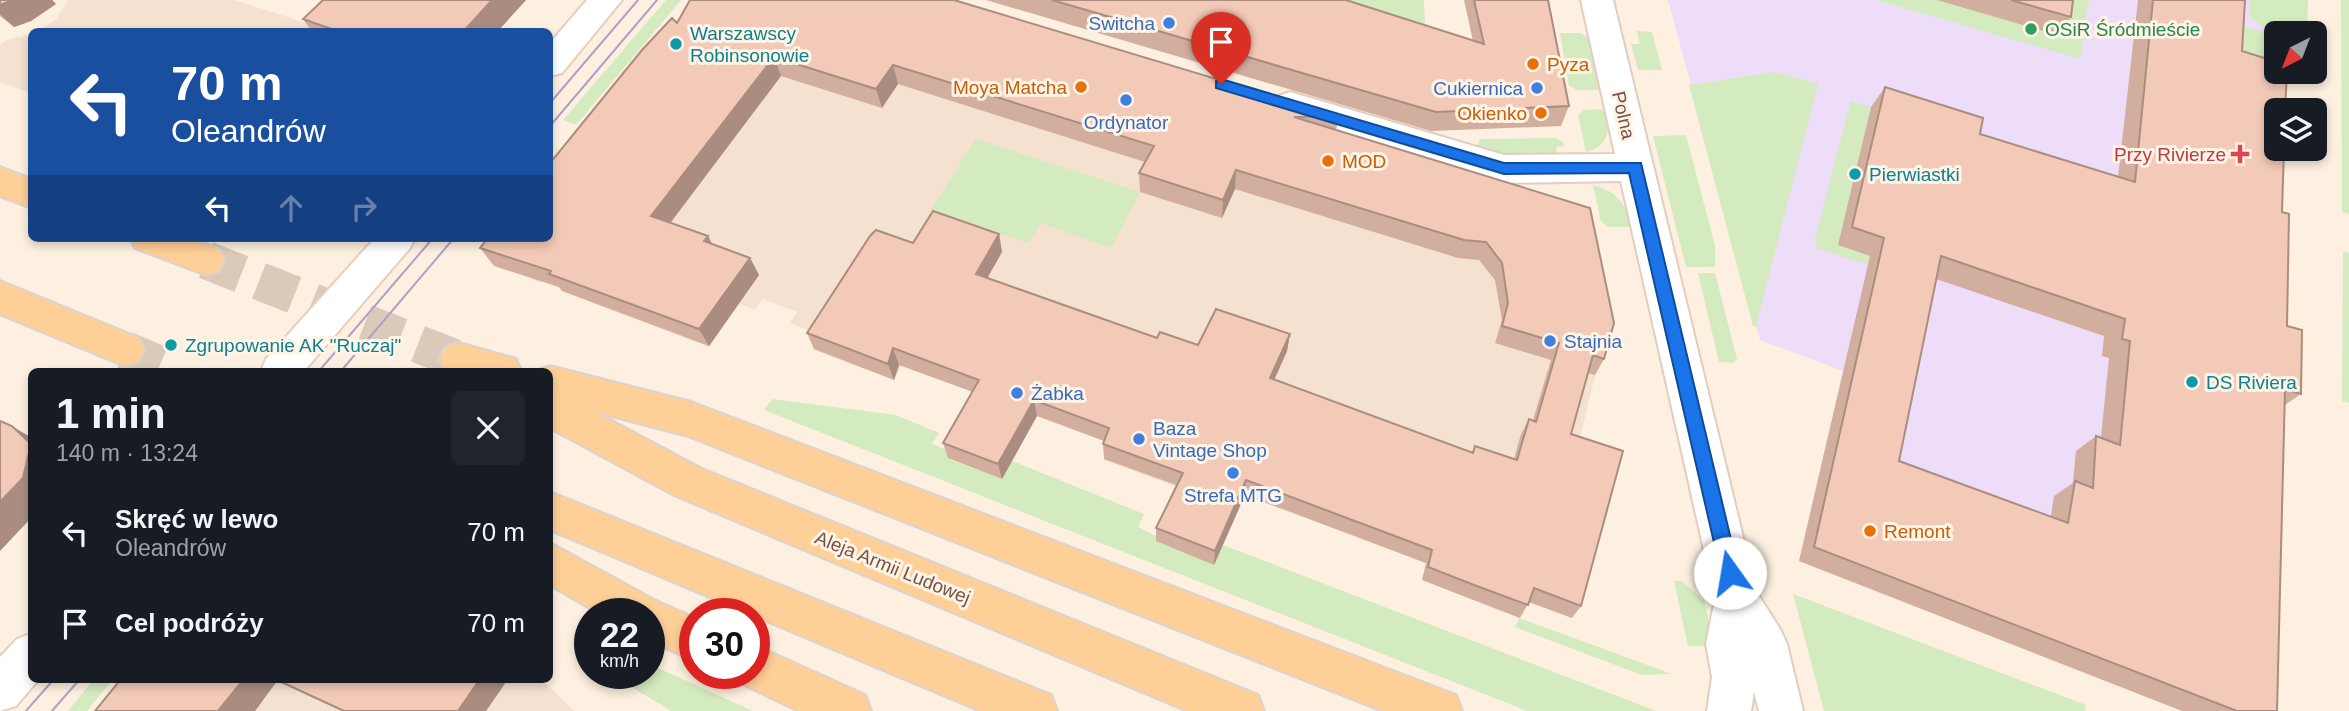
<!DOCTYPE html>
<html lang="pl">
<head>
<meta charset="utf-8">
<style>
	:root { --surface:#171b24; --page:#20242c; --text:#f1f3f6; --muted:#9ea1a6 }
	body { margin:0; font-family:Arial,sans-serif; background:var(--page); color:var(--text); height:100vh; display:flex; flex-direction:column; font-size:26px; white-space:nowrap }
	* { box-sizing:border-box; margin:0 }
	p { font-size:23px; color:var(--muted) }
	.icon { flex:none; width:38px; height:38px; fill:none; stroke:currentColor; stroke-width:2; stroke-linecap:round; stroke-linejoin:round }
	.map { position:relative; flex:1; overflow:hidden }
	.side { position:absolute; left:28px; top:368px; width:525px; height:315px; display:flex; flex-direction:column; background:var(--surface); border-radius:10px; box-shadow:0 4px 10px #0003 }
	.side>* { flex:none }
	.hud { position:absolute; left:28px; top:28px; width:525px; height:214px; border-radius:10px; box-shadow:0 4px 10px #0003; background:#1a4fa0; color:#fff; overflow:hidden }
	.needle { width:46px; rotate:222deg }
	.tools { position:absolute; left:2264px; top:21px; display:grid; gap:14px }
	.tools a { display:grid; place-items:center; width:63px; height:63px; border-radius:10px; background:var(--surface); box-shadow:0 4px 10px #0003; font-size:35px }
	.speed { position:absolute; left:574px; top:598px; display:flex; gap:14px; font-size:35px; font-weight:700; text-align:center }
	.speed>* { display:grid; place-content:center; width:91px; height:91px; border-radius:50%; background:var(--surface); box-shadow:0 4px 10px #0003; line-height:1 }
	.speed small { font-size:18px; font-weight:400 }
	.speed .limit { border:10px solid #d22; background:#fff; color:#111 }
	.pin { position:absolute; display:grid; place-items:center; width:60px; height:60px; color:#fff; margin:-72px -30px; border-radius:50% 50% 50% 0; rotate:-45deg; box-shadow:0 0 7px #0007 }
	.pin .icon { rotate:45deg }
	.me { position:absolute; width:77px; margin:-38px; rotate:347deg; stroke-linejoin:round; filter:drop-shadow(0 0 5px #0008) }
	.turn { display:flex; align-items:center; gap:24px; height:147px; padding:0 28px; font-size:32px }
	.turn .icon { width:91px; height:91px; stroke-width:2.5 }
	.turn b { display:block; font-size:49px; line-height:60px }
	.lanes { display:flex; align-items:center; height:66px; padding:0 28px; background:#0003; justify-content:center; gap:35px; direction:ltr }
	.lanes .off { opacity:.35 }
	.round { display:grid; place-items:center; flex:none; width:74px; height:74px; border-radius:10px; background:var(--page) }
	.head { display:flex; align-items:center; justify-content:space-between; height:119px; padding:0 28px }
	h1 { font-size:42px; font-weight:800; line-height:52px }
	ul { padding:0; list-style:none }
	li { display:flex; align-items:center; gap:21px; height:91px; padding:0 28px }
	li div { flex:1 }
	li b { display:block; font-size:26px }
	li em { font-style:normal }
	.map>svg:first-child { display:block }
	.residential { fill:#f5e1cf }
	.education { fill:#edddf9 }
	.green { fill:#d4eabf }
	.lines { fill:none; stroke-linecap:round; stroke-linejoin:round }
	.primary-tunnel { stroke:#dbc9ba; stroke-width:38; stroke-dasharray:38 19; stroke-linecap:butt }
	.street-casing { stroke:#e3cdbf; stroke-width:4 }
	.secondary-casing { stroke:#e8cdbc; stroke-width:4 }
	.primary-casing { stroke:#dbd3cf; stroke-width:4 }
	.street { fill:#fff; fill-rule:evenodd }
	.secondary { fill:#fff; fill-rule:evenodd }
	.primary { fill:#fecf96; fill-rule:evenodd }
	.tram { stroke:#b19fc6; stroke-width:2 }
	.wall { fill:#d1ae9d; fill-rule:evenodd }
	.shaded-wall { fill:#aa8d80 }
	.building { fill:#f3cab7; stroke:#aa8d80; stroke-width:2; fill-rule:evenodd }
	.route { fill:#1a73e8; stroke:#114b97; stroke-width:2 }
	.shop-dot { fill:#3f7fe0; stroke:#fff4e7; stroke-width:2.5 }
	.leisure-dot { fill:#2e9e5b; stroke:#fff4e7; stroke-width:2.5 }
	.culture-dot { fill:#0f9aa8; stroke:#fff4e7; stroke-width:2.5 }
	.food-dot { fill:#e8710a; stroke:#fff4e7; stroke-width:2.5 }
	.health-dot { fill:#e0444e; stroke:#fff4e7; stroke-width:2.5 }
	.labels { text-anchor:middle; stroke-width:6; stroke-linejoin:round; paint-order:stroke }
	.shop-label { font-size:19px; fill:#366cbe; stroke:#fff4e7; text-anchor:start }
	.leisure-label { font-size:19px; fill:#27864d; stroke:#fff4e7; text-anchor:start }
	.culture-label { font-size:19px; fill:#0d838f; stroke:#fff4e7; text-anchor:start }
	.food-label { font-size:19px; fill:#c56008; stroke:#fff4e7; text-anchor:start }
	.street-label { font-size:19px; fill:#745447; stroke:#fff4e7 }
	.health-label { font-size:19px; fill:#be3a42; stroke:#fff4e7; text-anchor:end }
</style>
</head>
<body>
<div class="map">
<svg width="2349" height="711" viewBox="0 0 2349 711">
	<rect width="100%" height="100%" fill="#fdf0e0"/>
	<path class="residential" d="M68,0H235L331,31L36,32L56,19Z
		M31,34H32L31,93L0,82V45L7,40Z
		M679,40L1398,169L1604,340L1576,453L1613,467L1572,618L1525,601L1519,618L1422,580L1427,564L1295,513L1259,495L1258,500L1198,477L1176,487L1104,460L1111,444L1036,412L1034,415L902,366L894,380L814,350L823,336L790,323L797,312L763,299L755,310L739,304L709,347L595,304L544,281L540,283L529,278L550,238Z
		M154,679H541L574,711H136Z"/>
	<path class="education" d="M1668,0H1876L2079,58L2089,0H2281L2277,72L2183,711L1799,561L1843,371L1760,340Z"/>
	<path class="green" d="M666,0H681L576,125L563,120Z
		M1337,0H1424L1425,25Z
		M1876,0H2089L2080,59Z
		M2249,0H2308L2307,33C2288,33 2262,31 2249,16Z
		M2341,0H2349V214L2342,212Z
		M2239,25L2277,36V72H2306L2305,85L2223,47Z
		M1637,31L1652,32L1662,70H1638L1631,44H1640Z
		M1560,33H1580L1590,38L1601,90H1577L1569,86Z
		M1776,72L1818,84L1756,326H1753L1689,85Z
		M1851,101L1871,107L1838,245L1870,256L1868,265L1817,248L1815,238Z
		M1606,109C1610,131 1610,145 1586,152L1578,115L1584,110Z
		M1686,135L1715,246V267H1686L1653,136Z
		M1556,138L1563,142L1565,146L1557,147L1556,154L1516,155L1477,147L1480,139Z
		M976,139L1140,192L1111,248L1041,223L1028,243L931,209Z
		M1593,185C1617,191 1626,204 1632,227H1608L1601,221Z
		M2343,251L2349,253V403L2342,401Z
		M1698,273H1715L1737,359L1733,363L1719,362Z
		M772,399L896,415L939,433L932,444L952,452L949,459L1002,479L1012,461L1144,514L1138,527L1214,565L1223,545L1656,711H1527L764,410Z
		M1674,581H1682L1704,601L1715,646H1688Z
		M1793,594L2086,705L2085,711H1824Z
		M1519,618L1672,674L1642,675L1515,627Z
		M649,664L753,711H671L610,674H649Z
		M94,679H113L87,711H68Z"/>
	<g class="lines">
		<path class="primary-tunnel" d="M206,260L459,360
			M125,350L174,371"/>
		<defs>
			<path id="street" d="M1581,0H1613L1756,591L1780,629L1787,644L1803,711H1759L1754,692L1751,711H1707L1712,677L1706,644L1715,599L1621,181L1504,183L1278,114L1273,105L1278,96L1290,92L1504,155L1615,154Z"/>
			<path id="secondary" d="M587,0H622L562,73L550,76V43Z
				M375,238H415L410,248L304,371H261L266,359Z
				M32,633V679H39L16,706L0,711V657L17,639Z"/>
			<path id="primary" d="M0,167L32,179V208L0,196Z
				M130,238H189L219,249L224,260L219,271L206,275L135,248Z
				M0,281L139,338L144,350L139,362L125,366L0,314Z
				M459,343L516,359L521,371H445L440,360L445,348Z
				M550,366L691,402L1440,689L1456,695L1462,711H1383L688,436L593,411L702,469L1258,695L1264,711H1188L674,495L550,428V371H536Z
				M550,492L1051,695L1057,711H981L550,530Z
				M550,543L656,601L695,618V661L649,641V614H600L550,585Z
				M754,645L865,695L871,711H799L738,682L735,674H754Z"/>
		</defs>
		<use href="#street" class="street-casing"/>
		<use href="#secondary" class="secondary-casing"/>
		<use href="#primary" class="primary-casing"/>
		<use href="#street" class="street"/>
		<use href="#secondary" class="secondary"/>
		<use href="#primary" class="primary"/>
		<path class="tram" d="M550,103L638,0
			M550,126L657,0
			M319,371L433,238
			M341,371L454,238
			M26,711L54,679
			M52,711L80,679"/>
	</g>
	<path class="wall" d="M0,0H52L56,4L31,21L14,27L0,16Z
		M323,0H526L497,32H312L303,19Z
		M986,0H1346L1473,41L1464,0H1548L1569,106L1561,126L1431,131Z
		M1937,0H2073L2071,17L2057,35Z
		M2138,0H2245L2242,51L2282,212L2287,326L2301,394L2285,405L2277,711H2182L1799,561L1870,256L1838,245L1871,107L1885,87L1980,134L2118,177ZM1936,279L2104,336L2102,356L2109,358L2101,437L2096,436L2076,451L2073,483L2054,496L2051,516L1899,461Z
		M677,23L1339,116L1336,130L1590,208L1604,359L1595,375L1588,373L1571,434L1581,606L1572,618L1529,602L1520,618L1422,580L1426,563L1245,495L1214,565L1156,541V528L1176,485L1104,459L1103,444L1104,441L1037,416L1002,479L948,458L943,443L973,392L899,365L894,380L814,349L807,333L913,243L999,234L1002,252L987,278L1157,338L1198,345L1290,334L1287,351L1274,380L1472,452L1475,446L1514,459L1521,434L1529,419L1533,420L1551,360L1495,343L1502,320L1495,280L1479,260L1458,258L1235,189L1222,218L1140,192L1139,173L1145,162L898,84L882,108L781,76L670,223L708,236L712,244L750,258L759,275L709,346L562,291L559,287L494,266L480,248Z
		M121,679H508L486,711H342L277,681L255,711H95Z"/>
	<path class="shaded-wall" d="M12,0H52L56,4L31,21L14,27L0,14V5Z
		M492,0H526L497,32H463Z
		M774,57L781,76L662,234L651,216Z
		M893,65L898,84L882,108L876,89Z
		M1236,170L1235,189L1222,218L1223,200Z
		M999,234L1002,252L980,291L976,274Z
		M708,236L717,254L704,241Z
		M750,258L759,275L709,346L699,329Z
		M1290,334L1287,351L1268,394L1270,378Z
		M893,348L899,365L894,380L888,364Z
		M1034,400L1037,416L1002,479L998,464Z
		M12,426L32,438V517L0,551V502Z
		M1246,480L1245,495L1214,565L1215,551Z
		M244,679H273L277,681L255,711H218Z
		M480,679H508L486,711H458Z"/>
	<path class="building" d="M0,0H12L0,5Z
		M323,0H492L463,32H340L303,19Z
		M690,0H954L1339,116L1294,117L1590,208L1614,323L1604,359L1593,355L1571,434L1623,451L1581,606L1534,588L1528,605L1474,585L1428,567L1432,550L1246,480L1215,551L1156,528L1183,473L1103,444L1109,428L1034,400L998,464L943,443L979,380L893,348L888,364L807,333L870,236L876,230L913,243L933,211L999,234L976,274L1157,338L1160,332L1198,345L1216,309L1290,334L1270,378L1473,453L1475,446L1517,460L1529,419L1536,422L1559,343L1502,326L1508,303L1502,263L1486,242L1464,240L1236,170L1223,200L1139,173L1154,146L893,65L876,89L774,57L651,216L708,236L704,241L750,258L699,329L549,274L551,271L480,248L488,238H550V163L642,50L672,18L677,23Z
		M1052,0H1346L1484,44L1474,0H1548L1569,106L1436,112Z
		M2011,0H2073L2071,17Z
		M2153,0H2245L2242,51L2277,62V72H2287L2285,110H2277V149H2284L2282,212L2289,214L2287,326L2302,330L2301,394L2285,389L2277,711H2237L1814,547L1884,238L1852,227L1885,87L1983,118L1980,134L2135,182ZM1941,256L2125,319L2122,339L2130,341L2120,445L2096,436L2093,488L2075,481L2068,523L1899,461Z
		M0,421L12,426L31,444L23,478L0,502Z
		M121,679H244L218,711H95Z
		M275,679H480L458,711H344Z"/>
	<path class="route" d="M1221,79L1504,163H1641L1739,573L1736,579L1730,581L1724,579L1721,573L1629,173L1504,174L1216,88V81Z"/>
	<g class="shop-dot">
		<circle cx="1169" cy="23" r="7"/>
		<circle cx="1537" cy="88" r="7"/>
		<circle cx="1126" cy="100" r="7"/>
		<circle cx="1550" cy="341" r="7"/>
		<circle cx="1017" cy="393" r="7"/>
		<circle cx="1139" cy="439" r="7"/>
		<circle cx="1233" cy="473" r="7"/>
	</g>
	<circle class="leisure-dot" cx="2031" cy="29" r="7"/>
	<g class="culture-dot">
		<circle cx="676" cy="44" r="7"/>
		<circle cx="1855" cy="174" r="7"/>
		<circle cx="171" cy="345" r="7"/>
		<circle cx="2192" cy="382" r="7"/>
	</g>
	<g class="food-dot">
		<circle cx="1533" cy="64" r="7"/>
		<circle cx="1081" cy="87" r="7"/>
		<circle cx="1541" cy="113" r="7"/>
		<circle cx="1328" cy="161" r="7"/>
		<circle cx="1870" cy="531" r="7"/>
	</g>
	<path class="health-dot" d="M2236.5 143.5h7v7h7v7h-7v7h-7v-7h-7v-7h7z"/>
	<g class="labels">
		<g class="shop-label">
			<text x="1155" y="30" text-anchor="end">Switcha</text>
			<text x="1523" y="95" text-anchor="end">Cukiernica</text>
			<text x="1126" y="129" text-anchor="middle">Ordynator</text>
			<text x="1564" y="348">Stajnia</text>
			<text x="1031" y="400">Żabka</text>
			<text x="1153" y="435">Baza<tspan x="1153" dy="22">Vintage Shop</tspan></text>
			<text x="1233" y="502" text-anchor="middle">Strefa MTG</text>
		</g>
		<g class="leisure-label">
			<text x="2045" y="36">OSiR Śródmieście</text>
		</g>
		<g class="culture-label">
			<text x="690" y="40">Warszawscy<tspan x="690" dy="22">Robinsonowie</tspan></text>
			<text x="1869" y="181">Pierwiastki</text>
			<text x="185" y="352">Zgrupowanie AK "Ruczaj"</text>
			<text x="2206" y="389">DS Riviera</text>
		</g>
		<g class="food-label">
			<text x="1547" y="71">Pyza</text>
			<text x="1067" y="94" text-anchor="end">Moya Matcha</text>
			<text x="1527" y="120" text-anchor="end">Okienko</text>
			<text x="1342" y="168">MOD</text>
			<text x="1884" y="538">Remont</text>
		</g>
		<g class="street-label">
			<text transform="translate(1624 115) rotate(77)" y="7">Polna</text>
			<text transform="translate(893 567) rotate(22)" y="7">Aleja Armii Ludowej</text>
		</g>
		<g class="health-label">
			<text x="2226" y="161">Przy Rivierze</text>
		</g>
	</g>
</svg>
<div class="tools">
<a><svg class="needle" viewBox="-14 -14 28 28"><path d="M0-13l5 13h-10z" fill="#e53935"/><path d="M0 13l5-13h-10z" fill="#9ea1a6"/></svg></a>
<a><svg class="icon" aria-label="layers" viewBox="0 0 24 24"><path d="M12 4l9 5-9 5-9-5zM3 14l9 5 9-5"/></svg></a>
</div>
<div class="speed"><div>22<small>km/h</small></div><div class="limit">30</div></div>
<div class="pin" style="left:1221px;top:84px;background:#d93025"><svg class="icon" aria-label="arrive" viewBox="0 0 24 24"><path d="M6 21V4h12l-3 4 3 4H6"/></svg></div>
<svg class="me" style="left:1730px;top:573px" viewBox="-20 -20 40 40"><circle r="19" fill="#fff"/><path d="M0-13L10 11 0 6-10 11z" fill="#1a73e8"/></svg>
<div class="hud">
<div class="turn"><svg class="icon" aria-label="left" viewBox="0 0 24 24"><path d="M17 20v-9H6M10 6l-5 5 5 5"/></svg><div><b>70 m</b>Oleandrów</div></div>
<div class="lanes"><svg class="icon" aria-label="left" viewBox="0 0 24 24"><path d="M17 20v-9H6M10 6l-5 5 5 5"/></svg><svg class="icon off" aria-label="ahead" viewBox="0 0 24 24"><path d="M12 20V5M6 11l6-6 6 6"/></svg><svg class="icon off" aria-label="right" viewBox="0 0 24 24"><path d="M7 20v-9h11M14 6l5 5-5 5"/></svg></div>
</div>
<section class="side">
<div class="head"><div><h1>1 min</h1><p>140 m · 13:24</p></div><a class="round"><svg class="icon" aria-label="close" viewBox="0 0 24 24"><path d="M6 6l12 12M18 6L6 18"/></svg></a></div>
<ul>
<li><svg class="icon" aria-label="left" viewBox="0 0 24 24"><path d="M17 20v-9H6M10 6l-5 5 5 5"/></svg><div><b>Skręć w lewo</b><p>Oleandrów</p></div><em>70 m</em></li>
<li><svg class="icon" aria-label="arrive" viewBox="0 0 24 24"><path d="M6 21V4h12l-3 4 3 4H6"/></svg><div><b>Cel podróży</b></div><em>70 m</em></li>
</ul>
</section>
</div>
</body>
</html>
